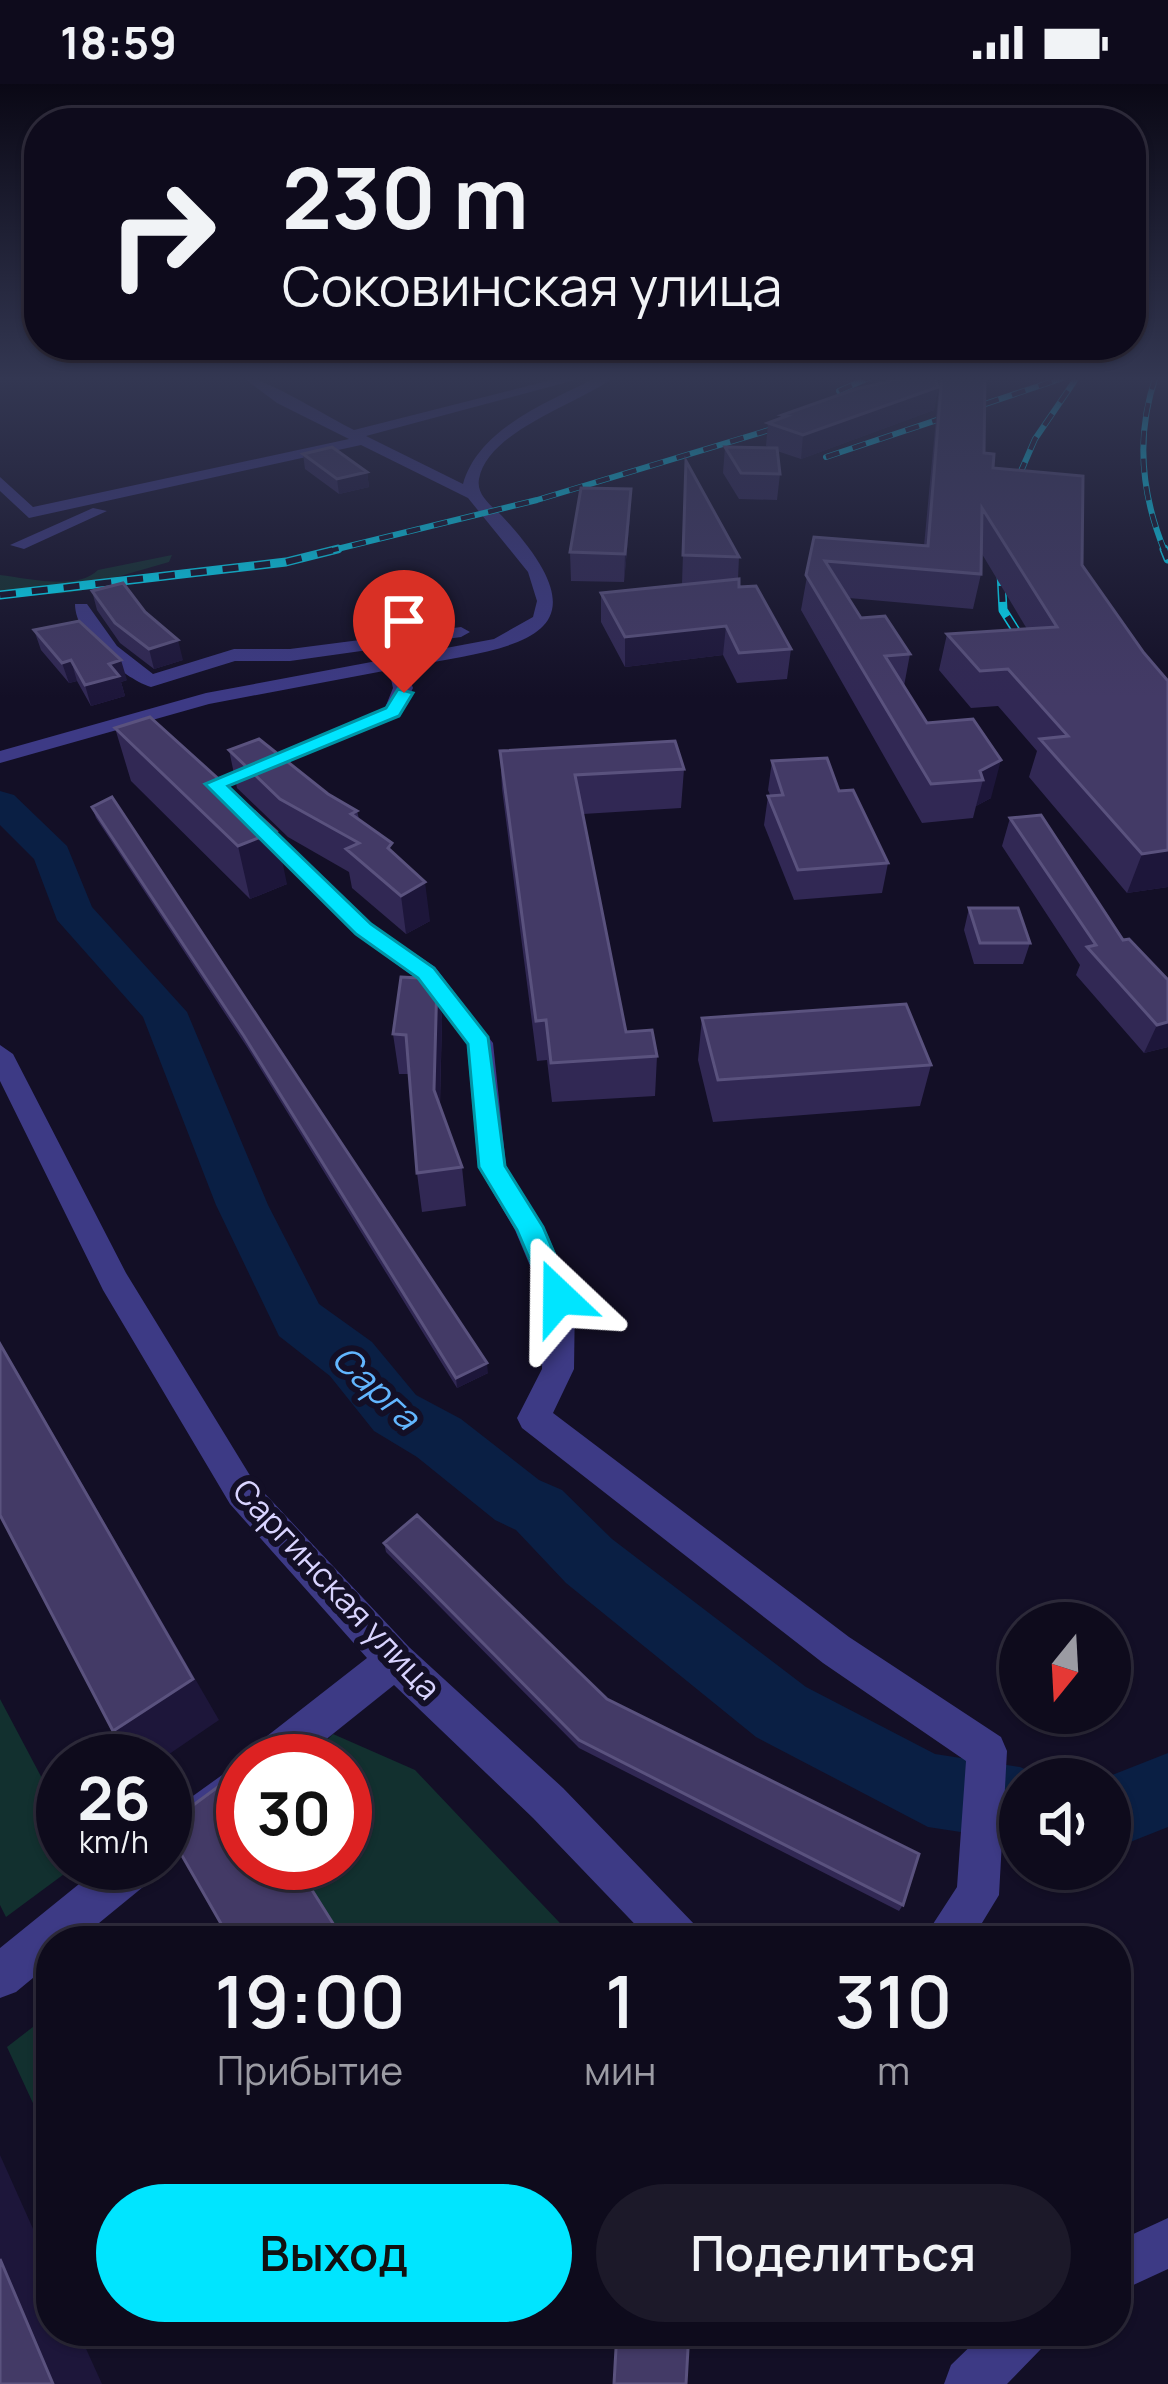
<!DOCTYPE html>
<html lang="ru">
<head>
<meta charset="utf-8">
<style>
	:root { --surface:#0e0b1c; --page:#1c1929; --text:#f1f3f6; --muted:#9b9ba3; --line:#2e2b3b; --accent:#00e5ff }
	body { margin:0; font-family:Manrope,sans-serif; background:var(--page); color:var(--text); height:100vh; display:flex; flex-direction:column; font-size:45px; white-space:nowrap }
	* { box-sizing:border-box; margin:0 }
	p { font-size:39px; color:var(--muted) }
	.icon { flex:none; width:66px; height:66px; fill:none; stroke:currentColor; stroke-width:2; stroke-linecap:round; stroke-linejoin:round }
	.map { position:relative; flex:1; overflow:hidden }
	.panel { position:absolute; left:36px; top:1842px; width:1095px; height:420px; display:flex; flex-direction:column; background:var(--surface); border-radius:48px; box-shadow:0 3px 9px #0004,0 0 0 3px var(--line) }
	.panel>* { flex:none }
	.top-card { position:absolute; left:24px; top:24px; width:1122px; height:252px; border-radius:48px; box-shadow:0 3px 9px #0004,0 0 0 3px var(--line); background:#0e0b1c; color:var(--text); overflow:hidden }
	.needle { width:78px; rotate:198deg }
	.tools { position:absolute; left:999px; top:1518px; display:grid; gap:24px }
	.tools a { display:grid; place-items:center; width:132px; height:132px; border-radius:50%; background:var(--surface); box-shadow:0 3px 9px #0004,0 0 0 3px var(--line); font-size:60px }
	.speed { position:absolute; left:36px; top:1650px; display:flex; gap:24px; font-size:60px; font-weight:700; text-align:center }
	.speed>* { display:grid; place-content:center; width:156px; height:156px; border-radius:50%; background:var(--surface); box-shadow:0 3px 9px #0004,0 0 0 3px var(--line); line-height:1 }
	.speed small { font-size:30px; font-weight:400 }
	.speed .limit { border:18px solid #d22; background:#fff; color:#111 }
	.pin { position:absolute; display:grid; place-items:center; width:102px; height:102px; color:#fff; margin:-123px -51px; border-radius:50% 50% 50% 0; rotate:-45deg; box-shadow:0 0 12px #0007 }
	.pin .icon { rotate:45deg }
	.me { position:absolute; width:132px; margin:-66px; rotate:337deg; stroke-linejoin:round; filter:drop-shadow(0 0 9px #0008) }
	.turn { display:flex; align-items:center; gap:42px; height:252px; padding:0 60px; font-size:54px }
	.turn .icon { width:156px; height:156px; stroke-width:2.5 }
	.turn b { display:block; font-size:84px; line-height:102px }
	.eta { display:flex; justify-content:space-evenly; align-items:center; height:204px; text-align:center }
	.eta b { font-size:72px; font-weight:600; line-height:84px }
	.button { display:flex; gap:24px; margin-top:auto; padding:24px 60px }
	.button a { flex:1; height:138px; border-radius:72px; background:var(--accent); color:#111; font-size:48px; font-weight:600; line-height:138px; text-align:center }
	.button a+a { background:var(--page); color:var(--text) }
	.status { display:flex; justify-content:space-between; align-items:center; height:84px; padding:0 60px; background:var(--surface); direction:ltr }
	.status svg { height:33px; fill:currentColor }
	.map>svg:first-child { display:block }
	.green { fill:#12302f }
	.lines { fill:none; stroke-linecap:round; stroke-linejoin:round }
	.river { fill:#0a1f44; fill-rule:evenodd }
	.minor { fill:#3d3a85; fill-rule:evenodd }
	.rail-far1-casing { stroke:#00e5ff; stroke-width:6 }
	.rail-casing { stroke:#00e5ff; stroke-width:9 }
	.rail-far1 { stroke:#130f26; stroke-width:4.5; stroke-dasharray:14; stroke-linecap:butt }
	.rail { stroke:#130f26; stroke-width:6; stroke-dasharray:16; stroke-linecap:butt }
	.wall { fill:#312854 }
	.shaded-wall { fill:#1d163a }
	.building { fill:#433a66; stroke:#5a527e; stroke-width:3 }
	.route { fill:#00e5ff; stroke:#0095a6; stroke-width:3 }
	.labels { text-anchor:middle; stroke-width:12; stroke-linejoin:round; paint-order:stroke }
	.street-label { font-size:33px; fill:#d9d4ff; stroke:#130f26 }
	.water-label { font-size:36px; font-style:italic; fill:#62b6ff; stroke:#130f26 }
</style>
</head>
<body>
<div class="status"><b>18:59</b><svg viewBox="0 0 49 12"><path d="M0 12V9h3v3zM5 12V6h3v6zM10 12V3h3v9zM15 12V0h3v12zM26 1h20v11H26zM47 4h2v5h-2z"/></svg></div>
<div class="map">
<svg width="1168" height="2300" viewBox="0 0 1168 2300">
	<rect width="100%" height="100%" fill="#130f26"/>
	<path class="green" d="M172,471L169,478L117,493L133,495C95,502 60,517 20,506L0,515V491C27,494 77,507 98,486Z
		M0,1615L63,1734V1779H79L6,1833L0,1821Z
		M333,1650L415,1686L577,1857H339L297,1779H345V1677H306Z
		M51,1929V2058L7,1963Z"/>
	<g class="lines">
		<path class="river" d="M0,707L14,711L67,762L92,823L187,928L268,1121L319,1220L372,1258L416,1311L461,1335L539,1396L562,1406L612,1455L806,1603L935,1670L1020,1683L1046,1694L1020,1695V1757L928,1743L756,1653L566,1499L516,1446L495,1436L417,1373L374,1347L330,1292L279,1252L216,1121L143,933L57,836L34,775L0,741Z
			M1168,1669V1743L1110,1766V1695H1102Z"/>
		<path class="minor" d="M241,292C263,292 329,334 354,346L567,292H590L366,352L463,400C479,343 551,317 599,292H616C581,319 488,346 479,395C476,411 492,422 502,432C618,557 514,563 405,583L413,604L399,632L229,702L371,840L435,883L493,959L506,1082L544,1143L575,1213L574,1285L553,1329L849,1553L1001,1653L1007,1667L999,1811L971,1857H922L957,1803L966,1677L823,1579L522,1344L517,1334L542,1285L543,1213L515,1146L478,1083L467,960L417,895L355,850L204,700L385,624L393,604L389,586L209,620L0,679V667L206,609L494,555L533,533L537,517L528,488L468,414L361,361L29,434L0,407V393L33,423L349,355L277,319Z
			M93,424L107,427L24,465L10,461Z
			M75,520H87L117,562L153,590L234,565H290L461,543L470,548L461,553L290,577H235L151,603C121,593 75,552 75,520Z
			M0,961L13,970L126,1189L254,1398L409,1563L563,1704L696,1842L703,1857H651L533,1734L394,1601L299,1677H247L253,1663L367,1574L230,1420L103,1206L0,997Z
			M243,1676V1722L180,1773L165,1779V1732Z
			M105,1779H160L154,1794L77,1857H51V1879L16,1908L0,1914V1864Z
			M1168,2134V2185L1116,2209V2158Z
			M986,2247H1049L1041,2265L1007,2300H944L951,2281Z"/>
		<defs>
			<path id="rail-far1" d="M1156,292C1135,352 1141,410 1165,468
				M839,307L873,292
				M826,373L1069,292
				M1008,417L1035,355L1078,292
				M325,468L537,416L799,337"/>
			<path id="rail" d="M1164,465L1168,475
				M1000,470L1003,526L1034,575
				M0,511L286,478L338,465"/>
		</defs>
		<use href="#rail-far1" class="rail-far1-casing"/>
		<use href="#rail" class="rail-casing"/>
		<use href="#rail-far1" class="rail-far1"/>
		<use href="#rail" class="rail"/>
	</g>
	<path class="wall" d="M940,292H985L984,369L993,384L1082,481L1168,803L1127,809L1029,693L1037,667L998,622L971,624L939,586L947,550L1027,545L982,470L981,490L973,525L849,514L861,534L910,570L904,602L927,639L973,635L991,714L976,722L973,734L922,739L801,526L814,453L924,462Z
		M938,303L934,326L801,375L777,367L780,390L777,416L739,415L723,389L725,363L771,364L766,362L768,339L782,334V331Z
		M303,370L367,388L369,403L339,410L305,385Z
		M686,377L739,473L738,495L739,503L791,565L787,595L737,599L723,571L625,583L601,538V509L688,500H682Z
		M630,433L624,498L571,497L570,468Z
		M92,507L183,576L154,585L120,559L97,526Z
		M34,546L127,596L121,598L125,612L91,622L77,597L69,599L41,566Z
		M115,644L287,800L250,815L131,697Z
		M229,666L328,710L357,727L359,735L393,768L430,837L406,850L352,804L349,788L288,753L237,704Z
		M500,667L684,685L681,724L583,730L626,948L657,972L655,1012L552,1018L547,976L537,977L502,705Z
		M772,677L839,707L888,779L882,809L794,816L764,741L768,712L770,711L768,706Z
		M92,723L488,1289L457,1304L247,963L96,734Z
		M1010,734L1123,856L1168,963L1144,969L1076,891L1080,881L1002,762Z
		M969,824L1030,859L1023,880H974L964,846Z
		M437,895L442,935L440,1021L462,1083L466,1122L422,1128L417,1089L409,990H399L393,950Z
		M702,934L931,981L920,1022L713,1038L698,976Z
		M384,1459L607,1615L903,1821L899,1827L579,1664L386,1468Z"/>
	<path class="shaded-wall" d="M938,303L934,326L801,375L803,351Z
		M367,388L369,403L339,410L337,395Z
		M631,405L630,433L624,498L625,470Z
		M726,542L723,571L625,583V553Z
		M178,556L183,576L154,585L149,565Z
		M71,576L77,597L69,599L62,579Z
		M121,576L127,596L121,598L125,612L91,622L85,601L109,580Z
		M1001,676L991,714L976,722L983,696L980,687Z
		M276,747L287,800L250,815L238,762Z
		M1168,766V803L1127,809L1142,770Z
		M425,798L430,837L406,850L401,812Z
		M437,895L442,935L439,1045L434,1006Z
		M1168,938V963L1144,969L1157,941Z
		M0,1258L219,1636L159,1677H137L113,1647Z
		M487,1279L488,1289L457,1304L456,1294Z
		M0,2071L51,2185V2247H78L102,2300H53L0,2175Z"/>
	<path class="building" d="M913,292H934L938,303L803,351L768,339L787,332L782,331L856,305Z
		M942,292H985L984,369L994,370L993,384L1083,392L1082,481L1144,569L1168,597V766L1142,770L1040,655L1068,652L1008,585L980,587L947,550L1057,543L982,424L981,490L825,477L861,534L885,532L910,570L885,572L927,639L973,635L1001,676L980,687L983,696L931,700L806,491L814,453L928,462Z
		M332,363L367,388L337,395L303,370Z
		M725,363L777,364L780,390L741,389Z
		M686,377L739,473L683,471Z
		M581,404L631,405L625,470L570,468Z
		M739,495V503L756,502L791,565L739,569L726,542L625,553L601,509Z
		M123,499L145,528L178,556L149,565L115,539L92,507Z
		M79,537L121,576L109,580L119,592L85,601L71,576L62,579L34,546Z
		M150,633L276,747L238,762L115,644Z
		M259,655L328,710L357,727L351,730L392,759L388,764L425,798L401,812L346,765L359,759L280,715L229,666Z
		M675,657L684,685L575,691L626,948L652,946L657,972L551,979L546,936L536,937L500,667Z
		M827,674L839,707L853,706L888,779L798,786L768,712L783,711L772,677Z
		M112,713L487,1279L456,1294L244,952L92,723Z
		M1041,731L1123,856L1129,855L1168,896V938L1157,941L1087,863L1096,861L1010,734Z
		M969,824H1018L1030,859H980Z
		M401,893L437,895L434,1006L462,1083L417,1089L406,951L393,950Z
		M906,920L931,981L718,996L702,934Z
		M0,1260L193,1595L113,1647L0,1431Z
		M417,1431L607,1615L919,1770L903,1821L579,1656L384,1459Z
		M238,1688L243,1696V1779H295L344,1857H231L165,1742Z
		M0,2175L53,2300H0Z
		M617,2247H689L686,2300H614Z"/>
	<linearGradient id="sky" x2="0" y2="1"><stop stop-color="#0a0815"/><stop offset="0.48" stop-color="#333752"/><stop offset="1" stop-color="#333752" stop-opacity="0"/></linearGradient>
	<rect width="1168" height="614" fill="url(#sky)"/>
	<path class="route" d="M398,605L413,609L399,632L228,702L371,840L434,884L488,953L505,1082L543,1143L573,1213L569,1221H549L517,1146L479,1083L468,960L418,894L356,850L205,700L386,624Z"/>
	<g class="labels">
		<g class="street-label">
			<text transform="translate(337 1505) rotate(47)" y="12">Саргинская улица</text>
		</g>
		<g class="water-label">
			<text transform="translate(376 1303) rotate(43)" y="13">Сарга</text>
		</g>
	</g>
</svg>
<div class="tools">
<a><svg class="needle" viewBox="-14 -14 28 28"><path d="M0-13l5 13h-10z" fill="#e53935"/><path d="M0 13l5-13h-10z" fill="#9b9ba3"/></svg></a>
<a><svg class="icon" aria-label="sound" viewBox="0 0 24 24"><path d="M4 9h4l5-4v14l-5-4H4zM17 9q2 3 0 6"/></svg></a>
</div>
<div class="speed"><div>26<small>km/h</small></div><div class="limit">30</div></div>
<div class="pin" style="left:404px;top:609px;background:#d93025"><svg class="icon" aria-label="arrive" viewBox="0 0 24 24"><path d="M6 21V4h12l-3 4 3 4H6"/></svg></div>
<svg class="me" style="left:559px;top:1213px" viewBox="-20 -20 40 40"><path d="M0-17L14 15 0 8-14 15z" fill="#00e5ff" stroke="#fff" stroke-width="4"/></svg>
<div class="top-card">
<div class="turn"><svg class="icon" aria-label="right" viewBox="0 0 24 24"><path d="M7 20v-9h11M14 6l5 5-5 5"/></svg><div><b>230 m</b>Соковинская улица</div></div>
</div>
<section class="panel">
<div class="eta">
<div><b>19:00</b><p>Прибытие</p></div>
<div><b>1</b><p>мин</p></div>
<div><b>310</b><p>m</p></div>
</div>
<div class="button"><a>Выход</a><a>Поделиться</a></div>
</section>
</div>
</body>
</html>
